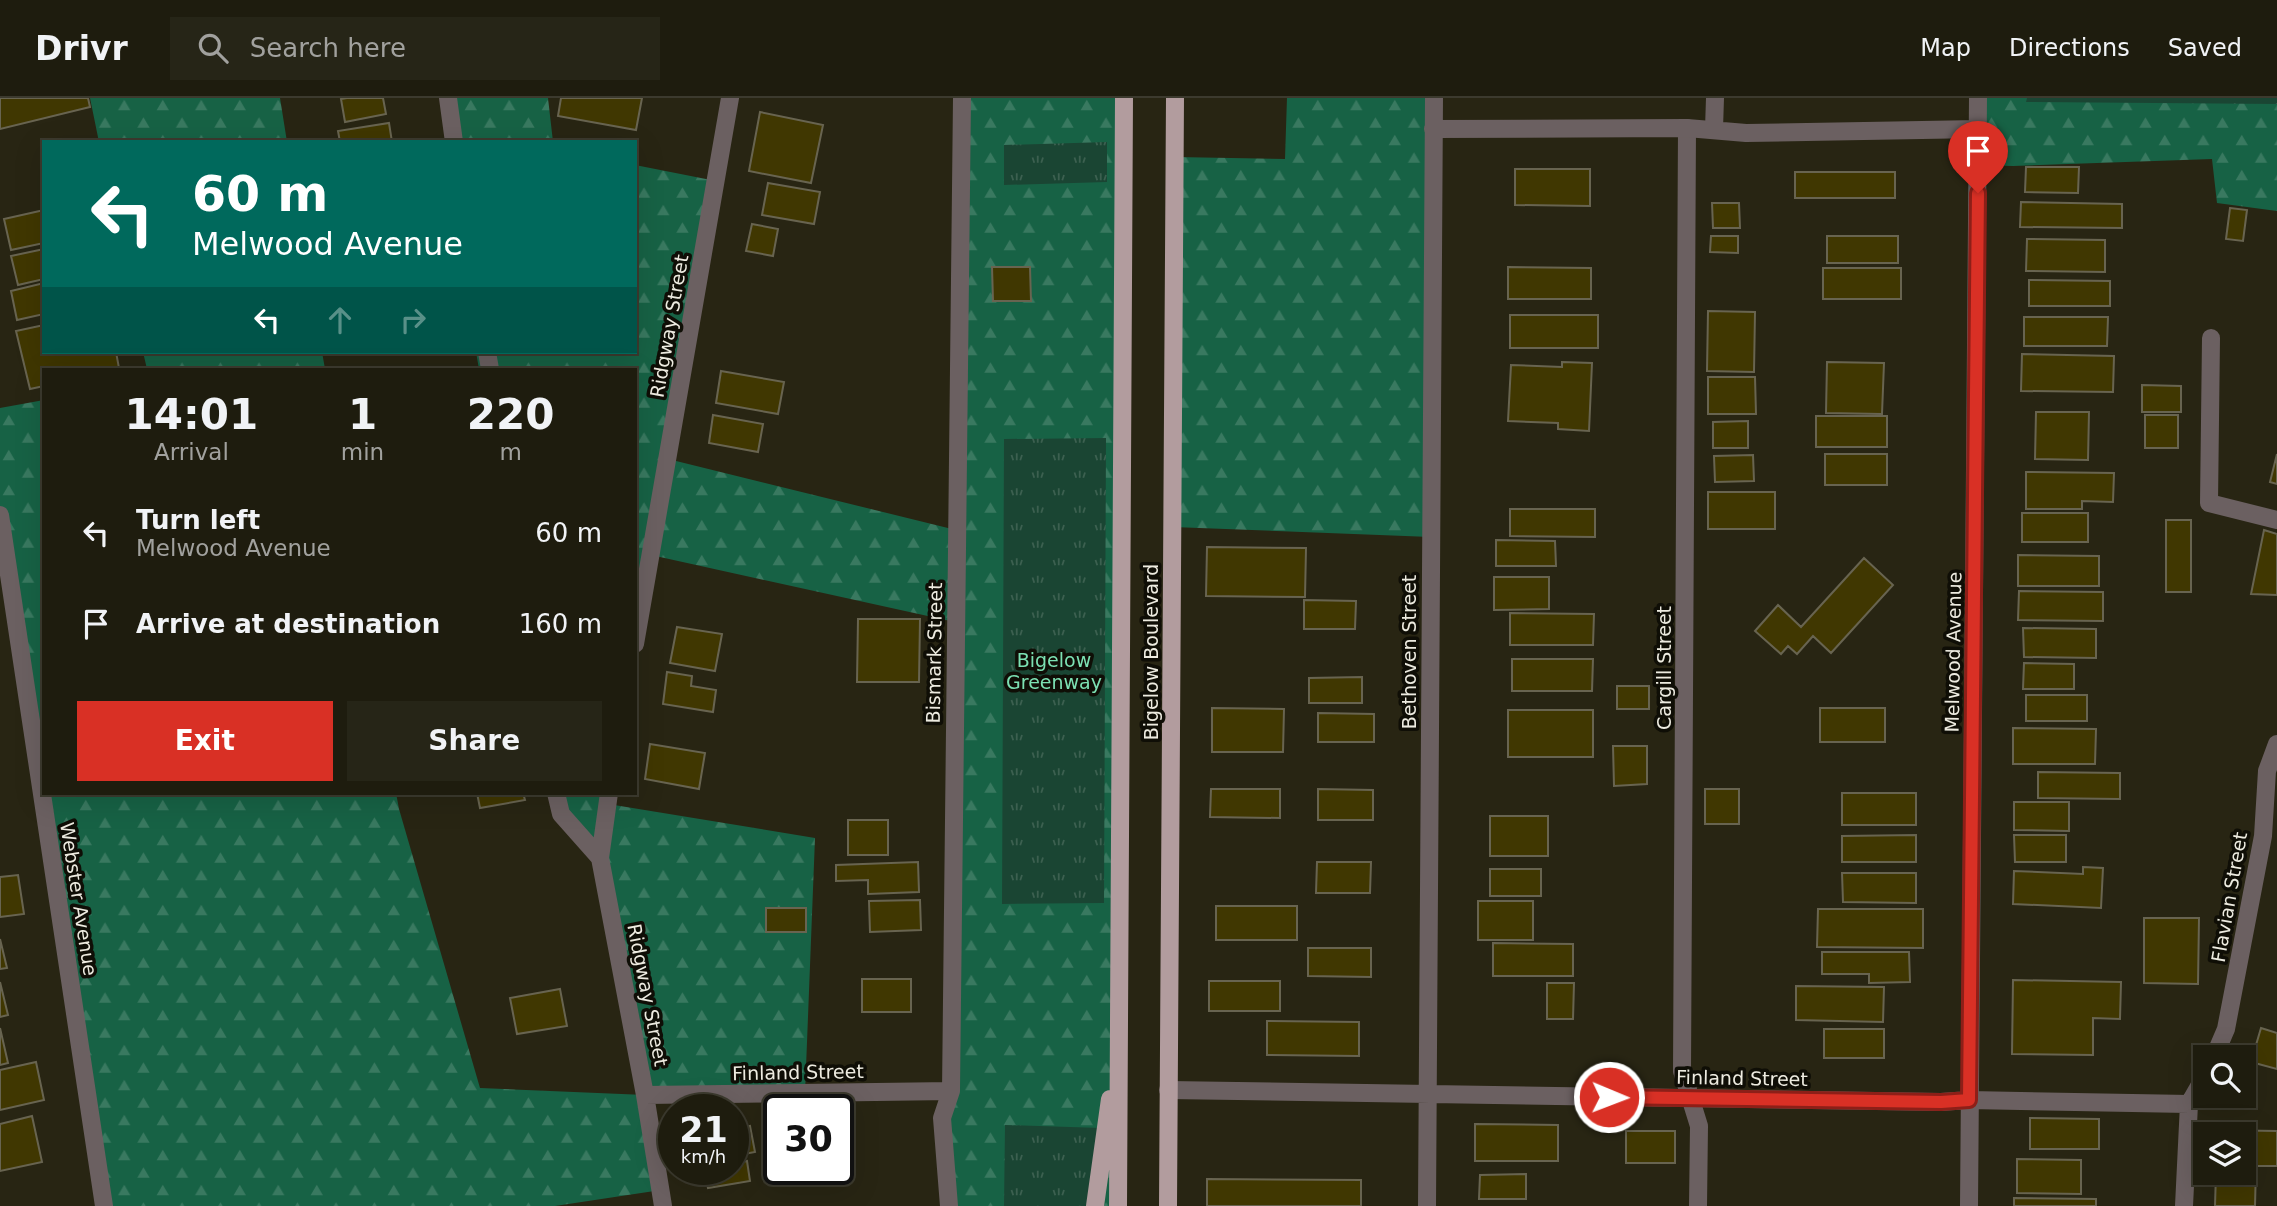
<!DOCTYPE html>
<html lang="en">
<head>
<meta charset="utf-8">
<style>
	:root { --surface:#1e1c0e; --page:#262517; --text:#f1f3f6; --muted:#a1a19e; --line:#3c3a2e; --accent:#d93025 }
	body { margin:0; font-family:"DejaVu Sans",sans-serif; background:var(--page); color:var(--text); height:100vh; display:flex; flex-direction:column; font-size:26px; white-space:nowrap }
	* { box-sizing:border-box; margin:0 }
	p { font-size:23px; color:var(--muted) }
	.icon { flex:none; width:38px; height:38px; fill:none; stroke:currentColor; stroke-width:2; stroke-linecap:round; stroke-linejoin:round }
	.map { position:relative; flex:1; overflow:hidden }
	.drawer { position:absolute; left:42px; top:270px; width:595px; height:427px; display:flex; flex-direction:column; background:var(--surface); border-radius:0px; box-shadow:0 7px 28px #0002,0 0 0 2px var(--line) }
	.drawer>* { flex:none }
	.guide { position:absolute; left:42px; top:42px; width:595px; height:214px; border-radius:0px; box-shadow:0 7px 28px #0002,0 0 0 2px var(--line); background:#00695c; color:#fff; overflow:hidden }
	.fabs { position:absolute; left:2193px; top:947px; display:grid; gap:14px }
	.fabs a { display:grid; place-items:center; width:63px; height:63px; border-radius:0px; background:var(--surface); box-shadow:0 7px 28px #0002,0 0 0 2px var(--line); font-size:35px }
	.speed { position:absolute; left:658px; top:996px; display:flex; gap:14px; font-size:35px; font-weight:700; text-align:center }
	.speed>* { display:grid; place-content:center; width:91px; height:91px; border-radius:50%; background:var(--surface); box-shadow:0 7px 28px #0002,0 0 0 2px var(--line); line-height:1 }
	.speed small { font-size:18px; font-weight:400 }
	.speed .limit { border:4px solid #111; border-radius:10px; background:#fff; color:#111 }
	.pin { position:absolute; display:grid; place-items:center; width:60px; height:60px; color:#fff; margin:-72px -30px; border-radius:50% 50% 50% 0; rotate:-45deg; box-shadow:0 0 7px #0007 }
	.pin .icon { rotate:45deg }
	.me { position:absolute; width:77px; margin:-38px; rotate:91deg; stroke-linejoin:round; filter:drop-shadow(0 0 5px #0008) }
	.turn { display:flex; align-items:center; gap:24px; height:147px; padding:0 35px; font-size:32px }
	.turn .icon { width:91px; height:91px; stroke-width:2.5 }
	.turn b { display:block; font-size:49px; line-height:60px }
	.lanes { display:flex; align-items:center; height:66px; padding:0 35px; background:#0003; justify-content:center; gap:35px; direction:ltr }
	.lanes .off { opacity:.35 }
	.eta { display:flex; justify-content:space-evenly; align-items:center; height:119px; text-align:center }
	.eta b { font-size:42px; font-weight:700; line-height:49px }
	.cta { display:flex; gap:14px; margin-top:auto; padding:14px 35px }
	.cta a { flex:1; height:80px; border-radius:0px; background:var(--accent); color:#fff; font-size:28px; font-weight:700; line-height:80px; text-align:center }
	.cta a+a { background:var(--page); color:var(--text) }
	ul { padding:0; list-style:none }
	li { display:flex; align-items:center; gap:21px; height:91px; padding:0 35px }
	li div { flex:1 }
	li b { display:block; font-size:26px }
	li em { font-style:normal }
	header { display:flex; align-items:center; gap:42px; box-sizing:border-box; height:98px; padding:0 35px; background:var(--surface); border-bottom:2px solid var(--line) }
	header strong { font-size:33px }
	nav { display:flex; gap:38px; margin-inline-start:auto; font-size:24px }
	.search { width:490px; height:63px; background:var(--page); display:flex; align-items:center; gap:18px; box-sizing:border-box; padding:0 24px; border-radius:0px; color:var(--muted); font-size:26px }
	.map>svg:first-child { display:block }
	.forest { fill:url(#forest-firs) }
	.park { fill:url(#park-tufts) }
	.building { fill:#403701; stroke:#686450; stroke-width:2 }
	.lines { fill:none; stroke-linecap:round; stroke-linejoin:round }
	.lane { stroke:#6b6061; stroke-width:18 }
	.street { stroke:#6b6061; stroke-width:18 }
	.primary { stroke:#b29c9e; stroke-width:18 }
	.route-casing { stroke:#8d1f18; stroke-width:18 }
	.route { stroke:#d93025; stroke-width:12 }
	.labels { text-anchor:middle; stroke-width:7; stroke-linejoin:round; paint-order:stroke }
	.street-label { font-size:19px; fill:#edebe0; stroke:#0f0e06 }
	.park-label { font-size:19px; fill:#7ce1b3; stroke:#0f0e06 }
</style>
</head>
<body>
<header>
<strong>Drivr</strong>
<div class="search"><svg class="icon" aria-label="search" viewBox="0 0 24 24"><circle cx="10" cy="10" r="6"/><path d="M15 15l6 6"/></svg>Search here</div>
<nav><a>Map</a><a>Directions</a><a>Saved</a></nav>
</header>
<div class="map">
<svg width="2277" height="1108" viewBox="0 0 2277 1108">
	<defs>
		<pattern id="forest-firs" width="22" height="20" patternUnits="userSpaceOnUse" patternTransform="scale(1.75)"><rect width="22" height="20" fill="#176245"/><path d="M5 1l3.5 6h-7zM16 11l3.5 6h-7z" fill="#397960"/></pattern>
		<pattern id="park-tufts" width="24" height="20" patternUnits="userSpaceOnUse" patternTransform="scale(1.75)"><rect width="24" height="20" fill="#1a4533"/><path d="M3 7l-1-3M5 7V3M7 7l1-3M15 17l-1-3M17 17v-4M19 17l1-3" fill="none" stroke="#3c6050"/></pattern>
	</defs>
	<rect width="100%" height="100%" fill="#282513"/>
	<path class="forest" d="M90,0H280L287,44H99Z
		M441,0H548L553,44H447Z
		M962,0H1124L1118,1108H943L955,524L651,457L635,546V271H479L476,254H635V67L716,83L668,361L956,432Z
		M1287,0H1434L1431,439L1173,429L1175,59L1285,61Z
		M1978,0H2277V113L2217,105L2212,61L2013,68L1978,67Z
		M143,254H322L325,271H147Z
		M44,302V695H396L399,711L480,990L645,997L600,760L556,695H609L608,706L815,740L805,995L646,997L661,1092L555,1108H104L0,417V310Z"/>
	<path class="park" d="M2027,0H2277V6L2026,4Z
		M1107,44V84L1004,87V47Z
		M1106,340L1104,805L1002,806L1004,341Z
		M1005,1027L1102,1030L1101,1108H1004Z"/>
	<path class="building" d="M0,0H88L90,9L0,31Z
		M347,0H383L386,16L345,24L341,1Z
		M561,0H642L636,32L558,18Z
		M760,14L823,27L811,85L749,73Z
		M389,25L392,44H340L338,33Z
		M2026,69H2079L2078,95L2025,94Z
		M1515,71H1590V108L1515,107Z
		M1795,74H1895V100H1795Z
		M768,85L820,94L814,126L762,117Z
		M2021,104L2122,106V130L2020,129Z
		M1712,105H1739L1740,130H1713Z
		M2230,110L2247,112L2243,143L2226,141Z
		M44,112V145L11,152L4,121Z
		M752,126L778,131L773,158L746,153Z
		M1711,138H1738V155L1710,154Z
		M1827,138H1898V165H1827Z
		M2027,141L2105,142V174L2026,173Z
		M44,151V181L18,187L11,158Z
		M992,169H1030L1031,203H993Z
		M1508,169L1591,170V201H1508Z
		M1823,170H1901V201H1823Z
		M2029,182L2110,183V208H2029Z
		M44,185V216L17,222L11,193Z
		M1708,213L1755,214L1754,274L1707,273Z
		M1510,217H1598V250H1510Z
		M2024,219H2108L2107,248H2024Z
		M44,227V254H116L119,270L44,271V288L30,291L16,233Z
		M2022,256L2114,258L2113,294L2021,293Z
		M1562,264L1592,265L1589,333L1558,331V325L1508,323L1511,267L1562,269Z
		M1827,264L1884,265L1882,316L1826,315Z
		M721,273L784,284L778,316L716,305Z
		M1708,279H1755L1756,316H1708Z
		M2142,287L2181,288V314H2142Z
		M2036,314H2089L2088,362L2035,361Z
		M713,317L763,326L758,354L709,345Z
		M2145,317H2178V350H2145Z
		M1816,318H1887V349H1816Z
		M1748,323V350H1713V324Z
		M1825,356H1887V387H1825Z
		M2277,356V386L2270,384Z
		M1753,357L1754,383L1715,384L1714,358Z
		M2026,374L2114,375L2113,404L2082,403V411H2026Z
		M1708,394H1775V431H1708Z
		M1510,411H1595V439L1510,438Z
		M2022,415H2088V444H2022Z
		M2166,422H2191V494H2166Z
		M2264,432L2277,436V497L2251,496Z
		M1496,442L1555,443L1556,468H1496Z
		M1207,449L1306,450L1305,499L1206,498Z
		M2018,457L2099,458V488H2018Z
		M1864,460L1893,487L1831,555L1813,538L1797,556L1788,548L1781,556L1755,533L1778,507L1801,529Z
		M1494,479H1549V511L1494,512Z
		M2019,493L2103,494V523L2018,522Z
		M1304,502L1356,503L1355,531H1304Z
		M1510,515L1594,516L1593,547H1510Z
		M858,521H920L919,584H857Z
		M677,529L722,536L715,573L670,565Z
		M2023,530L2096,531V560L2024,559Z
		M1512,561H1593L1592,593H1512Z
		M2024,565L2074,566V591H2023Z
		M667,574L692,578L691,588L716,592L713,614L663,606Z
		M1362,579V605H1309V580Z
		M1617,588H1649V611H1617Z
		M2026,597H2087V623H2026Z
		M1212,610L1284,611L1283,654H1212Z
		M1820,610H1885V644H1820Z
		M1508,612H1593V659H1508Z
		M1318,615L1374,616V644H1318Z
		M2013,630L2096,631L2095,666H2013Z
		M650,646L705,655L699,691L645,681Z
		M1613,648H1647V686L1614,688Z
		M2038,674L2120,675V701L2038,700Z
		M1211,691H1280V720L1210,719Z
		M1318,691L1373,692V722H1318Z
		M1705,691H1739V726H1705Z
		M477,695H523L525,702L480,710Z
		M1842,695H1916V727H1842Z
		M2014,704H2069V733L2014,732Z
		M1490,718H1548V758H1490Z
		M848,722H888V757H848Z
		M1916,737V764H1842V738Z
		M2014,737H2066V764H2015Z
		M918,764L919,794L868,796V782L836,783V767Z
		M1317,764H1371L1370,795H1316Z
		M2083,769L2103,770L2101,810L2013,806L2014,773L2083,776Z
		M1490,771H1541V798H1490Z
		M1842,775H1916V805L1843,804Z
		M18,777L24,816L0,819V779Z
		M920,802L921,832L870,834L869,803Z
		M1478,803H1533V842H1478Z
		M1216,808H1297V842H1216Z
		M766,810H806V834H766Z
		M1818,811H1923V850L1817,849Z
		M2144,820H2199L2198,886L2144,885Z
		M0,841L7,870L0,871Z
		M1493,845L1573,846V878H1493Z
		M1308,850H1371V879L1308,878Z
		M1822,854H1909L1910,884L1869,885V876H1822Z
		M862,881H911V914H862Z
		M2013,882L2121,884L2120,921L2093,920V957L2012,956Z
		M1209,883H1280V913H1209Z
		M0,884L8,917L0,919Z
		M1547,885H1574L1573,921H1547Z
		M1796,888L1884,889L1883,924L1796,922Z
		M560,891L567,928L517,936L510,900Z
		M1267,923L1359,924V958L1267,957Z
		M0,930L8,965L0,967Z
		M2261,930L2277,935V971L2251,964Z
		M1824,931H1884V960H1824Z
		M36,964L44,1002L0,1012V972Z
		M32,1018L42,1064L0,1073V1026Z
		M2030,1020L2099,1021V1051H2030Z
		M1475,1026L1558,1027V1063H1475Z
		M750,1028L755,1054L733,1058V1031Z
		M2216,1032L2277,1033V1068H2256L2255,1108H2215L2216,1074H2244V1036H2216Z
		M1626,1033H1675V1065H1626Z
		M2017,1061L2081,1062V1096L2017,1095Z
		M747,1063L750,1083L708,1090L704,1071H733V1066Z
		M1526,1076V1101H1479L1480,1077Z
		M1207,1081L1361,1082V1108H1207Z
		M2014,1100L2096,1101V1108H2014Z"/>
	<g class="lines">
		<path class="lane" d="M1687,30L1682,973L1699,1028L1698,1108
			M2211,240L2209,405L2277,422"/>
		<path class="street" d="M448,0L454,44
			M1433,31L1687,30L1746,35L1979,31
			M1714,31L1715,0
			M487,254L490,271
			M0,417L104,1108
			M635,546L730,0
			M556,695L561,716L600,760
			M609,695L600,760L645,997L663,1108
			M2214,959L2226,931L2263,738L2267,673L2277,646
			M1168,992L1941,1004L1969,1002L2189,1006
			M645,997L951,993
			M949,1108L942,1020L951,993L962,0
			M1427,1108L1434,0
			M1969,1108L1978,0
			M2184,1108L2189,1006L2205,978"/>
		<path class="primary" d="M1095,1108L1110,1001
			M1118,1108L1124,0
			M1168,1108L1175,0"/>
	</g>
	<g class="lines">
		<defs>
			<path id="route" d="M1609,999L1941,1004L1969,1002L1978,95"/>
		</defs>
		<use href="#route" class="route-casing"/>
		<use href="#route" class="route"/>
	</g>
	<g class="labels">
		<g class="street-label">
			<text transform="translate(669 228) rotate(-80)" y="7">Ridgway Street</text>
			<text transform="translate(1151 554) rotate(-90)" y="7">Bigelow Boulevard</text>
			<text transform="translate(1409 554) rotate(-90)" y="7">Bethoven Street</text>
			<text transform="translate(1953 554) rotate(-89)" y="7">Melwood Avenue</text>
			<text transform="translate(934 555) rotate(-89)" y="7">Bismark Street</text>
			<text transform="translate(1664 570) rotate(-90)" y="7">Cargill Street</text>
			<text transform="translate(2229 799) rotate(-80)" y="7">Flavian Street</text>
			<text transform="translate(79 801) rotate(81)" y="7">Webster Avenue</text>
			<text transform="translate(648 897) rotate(79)" y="7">Ridgway Street</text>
			<text transform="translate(798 974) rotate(-1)" y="7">Finland Street</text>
			<text transform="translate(1742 980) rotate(1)" y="7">Finland Street</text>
		</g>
		<g class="park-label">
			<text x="1054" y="569">Bigelow<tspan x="1054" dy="22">Greenway</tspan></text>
		</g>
	</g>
</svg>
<div class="fabs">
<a><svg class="icon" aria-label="search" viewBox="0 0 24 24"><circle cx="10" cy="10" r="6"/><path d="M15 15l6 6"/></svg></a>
<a><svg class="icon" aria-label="layers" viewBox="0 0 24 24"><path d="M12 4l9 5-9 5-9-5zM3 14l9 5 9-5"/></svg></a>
</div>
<div class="speed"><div>21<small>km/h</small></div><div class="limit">30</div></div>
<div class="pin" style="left:1978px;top:95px;background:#d93025"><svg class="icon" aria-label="arrive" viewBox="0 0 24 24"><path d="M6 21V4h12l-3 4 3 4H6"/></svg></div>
<svg class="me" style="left:1609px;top:999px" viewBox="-20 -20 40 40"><circle r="17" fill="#d93025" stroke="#fff" stroke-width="3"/><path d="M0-11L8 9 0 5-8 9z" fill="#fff"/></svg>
<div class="guide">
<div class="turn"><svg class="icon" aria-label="left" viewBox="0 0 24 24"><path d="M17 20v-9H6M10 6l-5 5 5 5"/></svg><div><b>60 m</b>Melwood Avenue</div></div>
<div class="lanes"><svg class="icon" aria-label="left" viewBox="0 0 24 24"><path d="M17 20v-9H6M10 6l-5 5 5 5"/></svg><svg class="icon off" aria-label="ahead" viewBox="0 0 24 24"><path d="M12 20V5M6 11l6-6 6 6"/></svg><svg class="icon off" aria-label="right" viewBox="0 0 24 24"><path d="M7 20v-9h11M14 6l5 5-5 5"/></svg></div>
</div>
<section class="drawer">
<div class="eta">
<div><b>14:01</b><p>Arrival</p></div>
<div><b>1</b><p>min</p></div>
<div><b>220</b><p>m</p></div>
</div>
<ul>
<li><svg class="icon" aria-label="left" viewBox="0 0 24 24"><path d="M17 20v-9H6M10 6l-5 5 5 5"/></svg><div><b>Turn left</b><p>Melwood Avenue</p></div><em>60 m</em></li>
<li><svg class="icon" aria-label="arrive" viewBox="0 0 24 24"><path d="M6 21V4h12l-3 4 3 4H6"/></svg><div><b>Arrive at destination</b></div><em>160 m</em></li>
</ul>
<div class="cta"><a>Exit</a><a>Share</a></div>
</section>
</div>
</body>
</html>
